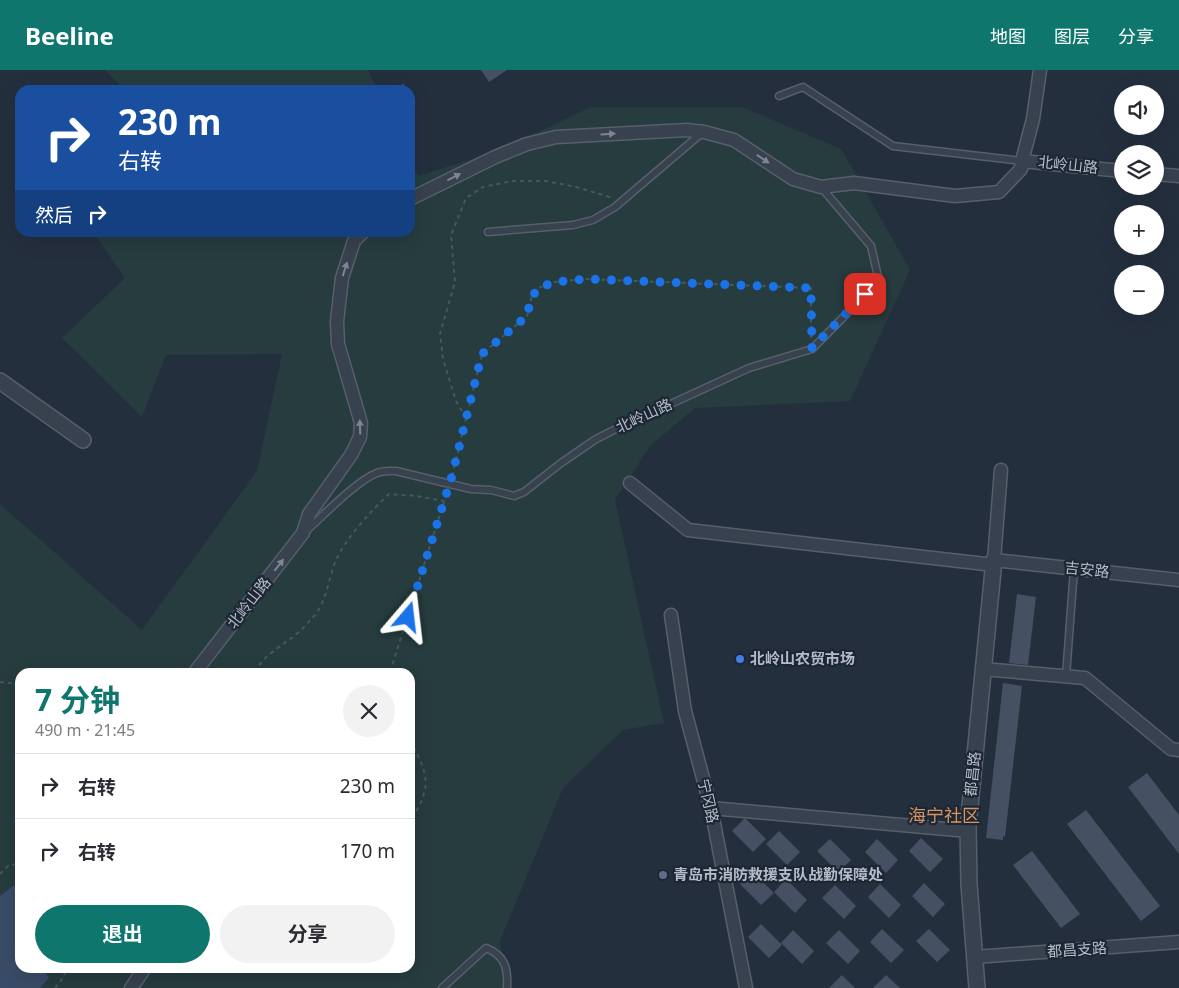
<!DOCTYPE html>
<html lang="zh">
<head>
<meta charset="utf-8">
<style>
	:root { --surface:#fff; --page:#f2f2f3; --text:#2b2b33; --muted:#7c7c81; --line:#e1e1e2; --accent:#0f766e }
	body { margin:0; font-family:"Noto Sans","Noto Sans SC",sans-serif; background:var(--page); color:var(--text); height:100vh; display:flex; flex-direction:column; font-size:19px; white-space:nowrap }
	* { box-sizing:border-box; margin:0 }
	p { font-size:16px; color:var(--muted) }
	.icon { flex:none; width:28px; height:28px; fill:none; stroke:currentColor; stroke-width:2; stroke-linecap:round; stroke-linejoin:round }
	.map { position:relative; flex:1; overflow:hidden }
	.details { position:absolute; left:15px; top:598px; width:400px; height:305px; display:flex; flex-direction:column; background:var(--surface); border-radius:15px; box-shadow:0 5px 20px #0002 }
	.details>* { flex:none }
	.hud { position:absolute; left:15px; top:15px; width:400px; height:152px; border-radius:15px; box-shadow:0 5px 20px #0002; background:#1a4fa0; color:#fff; overflow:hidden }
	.tools { position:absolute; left:1114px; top:15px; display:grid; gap:10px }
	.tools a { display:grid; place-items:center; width:50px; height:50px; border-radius:50%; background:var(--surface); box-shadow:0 5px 20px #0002; font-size:25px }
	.pin { position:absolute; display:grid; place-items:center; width:42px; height:42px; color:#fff; margin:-21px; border-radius:10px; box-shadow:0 2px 8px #0006 }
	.me { position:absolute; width:55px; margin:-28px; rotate:17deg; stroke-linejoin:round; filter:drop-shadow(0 0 4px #0008) }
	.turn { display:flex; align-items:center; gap:18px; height:105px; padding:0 20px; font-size:22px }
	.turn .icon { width:65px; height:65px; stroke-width:2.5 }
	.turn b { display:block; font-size:35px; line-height:42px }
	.then { display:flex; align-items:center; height:48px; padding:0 20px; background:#0003; gap:10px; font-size:19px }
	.round { display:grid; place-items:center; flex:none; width:52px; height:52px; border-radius:26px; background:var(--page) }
	.head { display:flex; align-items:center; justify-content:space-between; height:85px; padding:0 20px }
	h1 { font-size:30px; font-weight:700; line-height:38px; color:var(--accent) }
	.primary-button { display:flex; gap:10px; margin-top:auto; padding:10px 20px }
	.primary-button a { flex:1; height:58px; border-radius:30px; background:var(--accent); color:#fff; font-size:20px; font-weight:700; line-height:58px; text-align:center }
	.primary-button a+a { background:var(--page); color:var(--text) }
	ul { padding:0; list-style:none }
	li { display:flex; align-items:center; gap:15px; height:65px; padding:0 20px; border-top:1px solid var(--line) }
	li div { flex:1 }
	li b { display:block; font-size:19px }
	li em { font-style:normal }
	header { display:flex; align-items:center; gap:30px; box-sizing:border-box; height:70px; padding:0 25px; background:var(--accent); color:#fff }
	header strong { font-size:24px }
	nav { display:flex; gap:28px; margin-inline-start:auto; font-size:18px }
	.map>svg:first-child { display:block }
	.green { fill:#263c3f; fill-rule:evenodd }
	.water { fill:#394c67 }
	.building { fill:#455162 }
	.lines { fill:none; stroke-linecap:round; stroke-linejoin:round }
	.service-casing { stroke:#565f6c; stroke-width:9 }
	.minor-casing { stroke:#565f6c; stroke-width:15 }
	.tertiary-casing { stroke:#565f6c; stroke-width:18 }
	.path { stroke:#44595c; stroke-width:2; stroke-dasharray:4 4; stroke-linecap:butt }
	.service { stroke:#38414e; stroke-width:6 }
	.minor { stroke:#38414e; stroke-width:12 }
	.tertiary { stroke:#38414e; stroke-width:15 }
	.path-bridge { stroke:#44595c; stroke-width:2; stroke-dasharray:4 4; stroke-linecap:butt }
	.oneway { fill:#7c8592 }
	.route { stroke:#1a73e8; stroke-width:9; stroke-dasharray:0 16.2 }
	.shop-dot { fill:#3f7fe0; stroke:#1d2633; stroke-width:2 }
	.service-dot { fill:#5c6f8a; stroke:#1d2633; stroke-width:2 }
	.labels { text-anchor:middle; stroke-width:4.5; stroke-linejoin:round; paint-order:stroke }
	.street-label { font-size:15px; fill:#b4bcc9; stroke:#1d2633 }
	.poi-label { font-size:15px; font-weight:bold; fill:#b4bcc9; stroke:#1d2633; text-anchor:start }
	.quarter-label { font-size:18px; fill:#d59563; stroke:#1d2633 }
</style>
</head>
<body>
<header>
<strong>Beeline</strong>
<nav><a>地图</a><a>图层</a><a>分享</a></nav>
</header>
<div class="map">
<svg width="1179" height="918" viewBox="0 0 1179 918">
	<rect width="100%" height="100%" fill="#242f3e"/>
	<path class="green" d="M105,0H368L377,20H125Z
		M591,37H742L841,79L910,200L850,331L695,338L650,376L615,430L664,653L623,660L563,718L500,871L506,918H0V434L142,560L257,401L282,284L166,285L142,347L62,268L125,208L94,163L410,162V90L418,106L498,81ZM20,602H410V898H20Z"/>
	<path class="water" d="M20,811V898H45L44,900L49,908L40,918H0V826Z"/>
	<path class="building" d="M481,0H507L489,12Z
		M1017,524L1036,527L1028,595L1009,593Z
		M1003,613L1022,616L1005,767L1003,766V770L986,768Z
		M1147,703L1179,745V784L1128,717Z
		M1086,740L1160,836L1141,851L1067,754Z
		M744,749H746L766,769L753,782L732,761Z
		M779,761L800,782L787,795L766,774Z
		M921,768L943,789L930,802L909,781Z
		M830,769L851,790L838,802L817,781Z
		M877,769L898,790L886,803L865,782Z
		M1032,781L1080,844L1061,858L1013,795Z
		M753,802L774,823L761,835L740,814Z
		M786,809L807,830L795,843L774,822Z
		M924,813L945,834L933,847L912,826Z
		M880,814L901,835L889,848L868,827Z
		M835,815L856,836L844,849L822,828Z
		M761,854L782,875L769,888L748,867Z
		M882,859L904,880L891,893L870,872Z
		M929,859L950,880L937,892L916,871Z
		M793,860L814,881L802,894L781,873Z
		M839,860L860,881L848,894L826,873Z
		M842,905L855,918H829Z
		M886,905L900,918H873Z"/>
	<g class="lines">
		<defs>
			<path id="service" d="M779,26L803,17L893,76L1022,91
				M488,162L573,155L593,150L615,137L703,62
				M306,461C324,445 356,411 377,403C383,400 389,401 396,401L471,419L491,420L514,426L524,422L561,393L596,369L614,360L749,298L812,279L879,211L871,176L821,117
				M1066,606L1074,499
				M442,918L486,878C506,886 508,899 507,918"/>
			<path id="minor" d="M1022,91L1033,49L1040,0
				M1155,104L1179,106
				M410,129L495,87L527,74L556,67L687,60L704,62L734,70L793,109L821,117L854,113L955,126L999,122L1021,99L1022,91L1122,101
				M1001,400L994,490L1179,510
				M630,413L688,460L994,495
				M671,545L685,641L711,738L746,918
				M983,599L1085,608L1171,679L1179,680
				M195,602L303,463L309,444L351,385L360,367L361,353L338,274L337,251L342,208L354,171L363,162
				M711,738L968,761
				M975,887L1179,872
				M131,918L145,898"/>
			<path id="tertiary" d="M0,311L83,370
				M977,918L969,814L968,757L994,490"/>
		</defs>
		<use href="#service" class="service-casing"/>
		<use href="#minor" class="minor-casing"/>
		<use href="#tertiary" class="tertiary-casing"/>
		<path class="path" d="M403,14V20
			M466,348L456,331L443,289L440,264L455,212L451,165L466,128L483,117L512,111H546L576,117L613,128
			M452,406L482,284L527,246L531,229L538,218L555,212L585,209L811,218V268
			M255,602C263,586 280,577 294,566C301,561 307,554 313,547C327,532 328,509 336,490C346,468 371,441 389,424L416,426L444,431
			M390,602L443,435
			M0,612L20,614
			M410,670C418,686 430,705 424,723C422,733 415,743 410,752
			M0,804L8,796L20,793
			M55,918L63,908L67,898"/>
		<use href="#service" class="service"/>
		<use href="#minor" class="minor"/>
		<use href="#tertiary" class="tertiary"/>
		<path class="path-bridge" d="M443,435L452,406"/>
	</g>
	<defs><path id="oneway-solid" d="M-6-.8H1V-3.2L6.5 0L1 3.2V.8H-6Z" transform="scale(1.25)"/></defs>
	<g class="oneway">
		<use href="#oneway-solid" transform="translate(608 64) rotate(-3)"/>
		<use href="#oneway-solid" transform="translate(763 89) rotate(34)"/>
		<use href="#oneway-solid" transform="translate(454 107) rotate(-27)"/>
		<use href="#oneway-solid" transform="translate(345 199) rotate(-72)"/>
		<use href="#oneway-solid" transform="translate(360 357) rotate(-92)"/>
		<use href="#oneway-solid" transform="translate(279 495) rotate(-52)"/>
	</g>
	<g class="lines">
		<path class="route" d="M408,547L452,406L482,284L527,246L531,229L538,218L555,212L586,209L811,218L812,278L865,224"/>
	</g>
	<circle class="shop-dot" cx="740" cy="589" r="5"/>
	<circle class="service-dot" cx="663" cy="805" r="5"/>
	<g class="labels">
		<g class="street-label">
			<text transform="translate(1068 95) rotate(6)" y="5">北岭山路</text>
			<text transform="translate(644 346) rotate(-25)" y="5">北岭山路</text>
			<text transform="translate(1087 500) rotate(6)" y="5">吉安路</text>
			<text transform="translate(249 533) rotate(-52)" y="5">北岭山路</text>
			<text transform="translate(973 704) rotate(-84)" y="5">都昌路</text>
			<text transform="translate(708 731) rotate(77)" y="5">宁冈路</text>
			<text transform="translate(1077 880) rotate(-4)" y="5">都昌支路</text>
		</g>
		<g class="poi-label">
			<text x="750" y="594">北岭山农贸市场</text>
			<text x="673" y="810">青岛市消防救援支队战勤保障处</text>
		</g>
		<g class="quarter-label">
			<text x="944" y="752">海宁社区</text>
		</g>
	</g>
</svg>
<div class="tools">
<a><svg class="icon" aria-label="sound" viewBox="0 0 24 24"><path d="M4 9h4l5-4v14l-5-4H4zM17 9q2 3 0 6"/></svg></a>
<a><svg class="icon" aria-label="layers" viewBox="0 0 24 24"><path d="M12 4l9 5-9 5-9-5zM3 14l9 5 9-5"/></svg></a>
<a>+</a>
<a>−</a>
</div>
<div class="pin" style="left:865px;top:224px;background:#d93025"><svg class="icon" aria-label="arrive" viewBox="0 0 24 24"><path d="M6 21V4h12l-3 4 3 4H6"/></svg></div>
<svg class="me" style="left:408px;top:547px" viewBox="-20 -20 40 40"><path d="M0-17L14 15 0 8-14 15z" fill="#1a73e8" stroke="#fff" stroke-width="4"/></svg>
<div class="hud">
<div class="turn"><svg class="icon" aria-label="right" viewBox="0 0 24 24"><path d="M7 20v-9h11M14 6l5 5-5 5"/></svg><div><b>230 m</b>右转</div></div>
<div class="then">然后<svg class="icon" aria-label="right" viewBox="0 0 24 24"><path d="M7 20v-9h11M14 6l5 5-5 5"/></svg></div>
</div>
<section class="details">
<div class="head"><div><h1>7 分钟</h1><p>490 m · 21:45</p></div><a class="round"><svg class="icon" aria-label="close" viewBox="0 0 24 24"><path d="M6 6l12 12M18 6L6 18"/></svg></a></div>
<ul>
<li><svg class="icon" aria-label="right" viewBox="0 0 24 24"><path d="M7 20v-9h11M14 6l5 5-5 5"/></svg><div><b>右转</b></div><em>230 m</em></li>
<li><svg class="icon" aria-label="right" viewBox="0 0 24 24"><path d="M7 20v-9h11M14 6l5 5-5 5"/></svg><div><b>右转</b></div><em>170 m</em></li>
</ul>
<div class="primary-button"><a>退出</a><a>分享</a></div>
</section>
</div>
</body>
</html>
